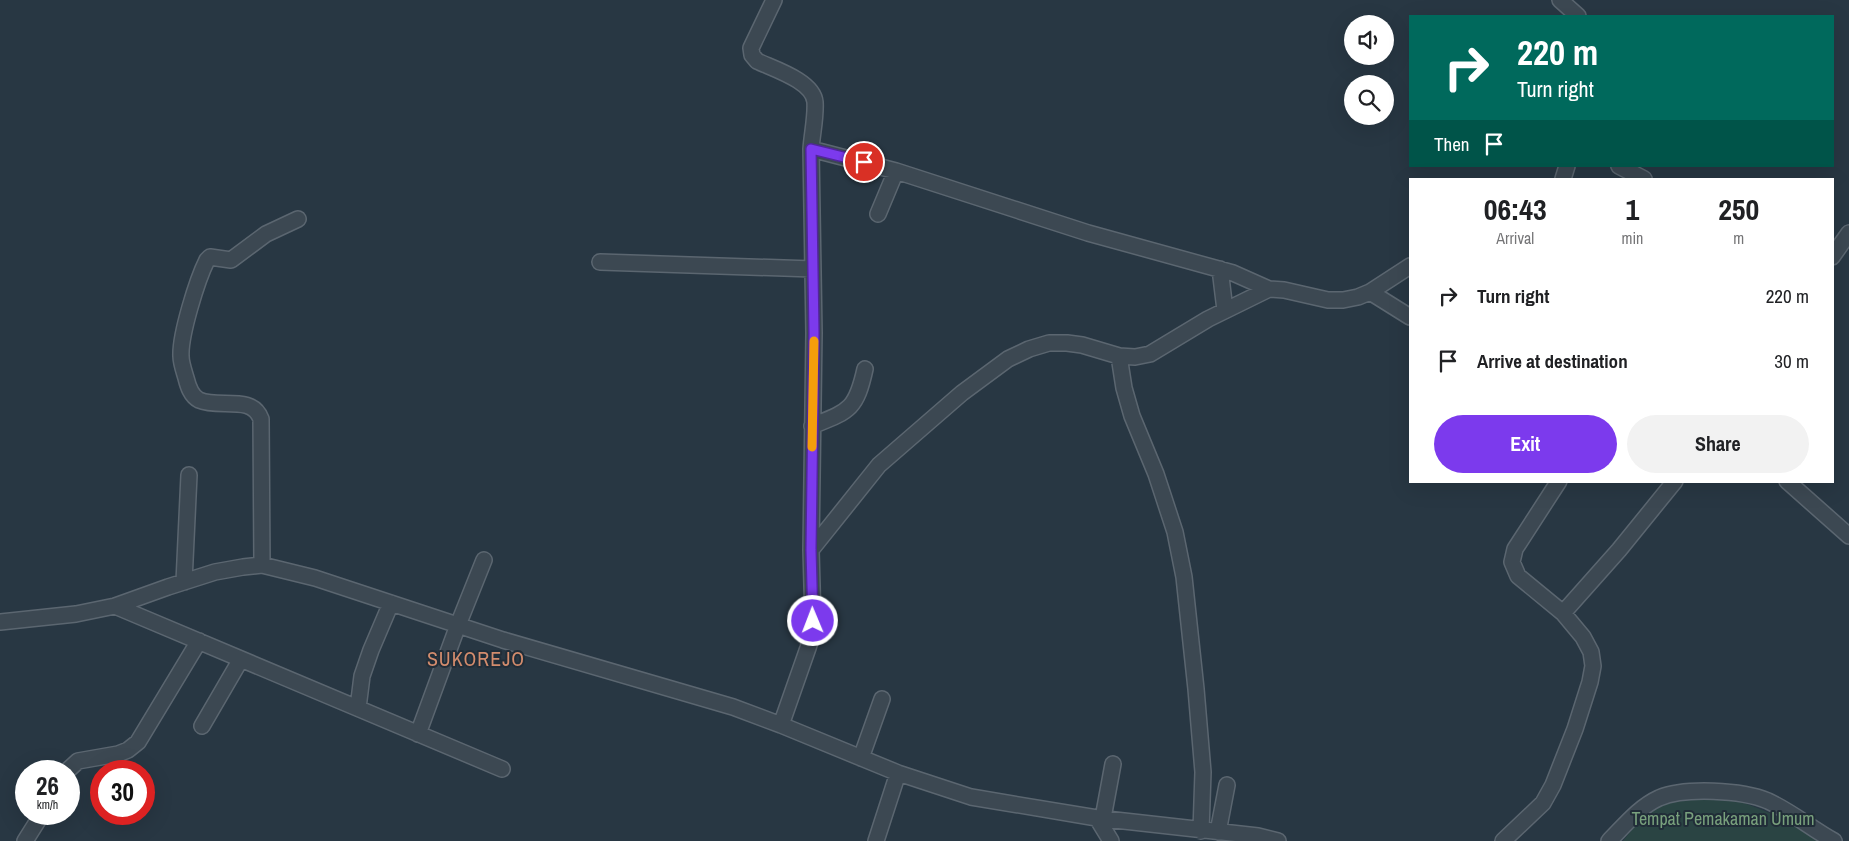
<!DOCTYPE html>
<html lang="en">
<head>
<meta charset="utf-8">
<style>
	:root { --surface:#fff; --page:#f2f2f2; --text:#202124; --muted:#757577; --accent:#7c3aed }
	body { margin:0; font-family:"Archivo Narrow",sans-serif; background:var(--page); color:var(--text); height:100vh; display:flex; flex-direction:column; font-size:19px; white-space:nowrap }
	* { box-sizing:border-box; margin:0 }
	p { font-size:16px; color:var(--muted) }
	.icon { flex:none; width:28px; height:28px; fill:none; stroke:currentColor; stroke-width:2; stroke-linecap:round; stroke-linejoin:round }
	.map { position:relative; flex:1; overflow:hidden }
	.details { position:absolute; left:1409px; top:178px; width:425px; height:305px; display:flex; flex-direction:column; background:var(--surface); border-radius:0px; box-shadow:0 5px 20px #0002 }
	.details>* { flex:none }
	.hud { position:absolute; left:1409px; top:15px; width:425px; height:152px; border-radius:0px; box-shadow:0 5px 20px #0002; background:#00695c; color:#fff; overflow:hidden }
	.tools { position:absolute; left:1344px; top:15px; display:grid; gap:10px }
	.tools a { display:grid; place-items:center; width:50px; height:50px; border-radius:50%; background:var(--surface); box-shadow:0 5px 20px #0002; font-size:25px }
	.speed { position:absolute; left:15px; top:760px; display:flex; gap:10px; font-size:25px; font-weight:700; text-align:center }
	.speed>* { display:grid; place-content:center; width:65px; height:65px; border-radius:50%; background:var(--surface); box-shadow:0 5px 20px #0002; line-height:1 }
	.speed small { font-size:12px; font-weight:400 }
	.speed .limit { border:8px solid #d22; background:#fff; color:#111 }
	.pin { position:absolute; display:grid; place-items:center; width:42px; height:42px; color:#fff; margin:-21px; border:2px solid #fff; border-radius:50%; box-shadow:0 1px 5px #0007 }
	.me { position:absolute; width:55px; margin:-28px; rotate:359deg; stroke-linejoin:round; filter:drop-shadow(0 0 4px #0008) }
	.turn { display:flex; align-items:center; gap:18px; height:105px; padding:0 25px; font-size:22px }
	.turn .icon { width:65px; height:65px; stroke-width:2.5 }
	.turn b { display:block; font-size:35px; line-height:42px }
	.then { display:flex; align-items:center; height:48px; padding:0 25px; background:#0003; gap:10px; font-size:19px }
	.eta { display:flex; justify-content:space-evenly; align-items:center; height:85px; text-align:center }
	.eta b { font-size:30px; font-weight:700; line-height:35px }
	.action { display:flex; gap:10px; margin-top:auto; padding:10px 25px }
	.action a { flex:1; height:58px; border-radius:30px; background:var(--accent); color:#fff; font-size:20px; font-weight:700; line-height:58px; text-align:center }
	.action a+a { background:var(--page); color:var(--text) }
	ul { padding:0; list-style:none }
	li { display:flex; align-items:center; gap:15px; height:65px; padding:0 25px }
	li div { flex:1 }
	li b { display:block; font-size:19px }
	li em { font-style:normal }
	.map>svg:first-child { display:block }
	.green { fill:#2a4443 }
	.lines { fill:none; stroke-linecap:round; stroke-linejoin:round }
	.minor-casing { stroke:#5b6670; stroke-width:18 }
	.minor { stroke:#3c4852; stroke-width:15 }
	.route-casing { stroke:#51269a; stroke-width:12 }
	.route { stroke:#7c3aed; stroke-width:9 }
	.slow { stroke:#f59e0b; stroke-width:9 }
	.labels { text-anchor:middle; stroke-width:4; stroke-linejoin:round; paint-order:stroke }
	.park-label { font-size:18px; fill:#79a17d; stroke:#212d38 }
	.quarter-label { font-size:20px; letter-spacing:1px; fill:#d38c6d; stroke:#212d38 }
</style>
</head>
<body>
<div class="map">
<svg width="1849" height="841" viewBox="0 0 1849 841">
	<rect width="100%" height="100%" fill="#283743"/>
	<path class="green" d="M1732,798L1794,823L1823,841H1623L1645,813L1672,801Z"/>
	<g class="lines">
		<defs>
			<path id="minor" d="M774,0L751,48L752,55L757,61C774,69 813,81 815,102C816,117 812,134 811,149L896,171L1088,233L1233,273L1269,289
				M1560,0L1578,16
				M1619,166L1644,179
				M1563,179L1567,166
				M878,214L896,171
				M1832,257L1849,233
				M600,262L813,269
				M1220,269L1225,310
				M1370,292L1410,317
				M1119,356L1124,388L1132,416L1156,474L1175,532L1184,577L1196,689L1203,772L1201,831
				M812,426C849,411 856,410 865,369
				M1559,481L1515,549L1512,562L1518,576L1563,613
				M1787,481L1849,536
				M811,550L879,465L962,393L1008,359L1029,349L1049,343H1067L1082,345L1119,356L1135,357L1150,354L1208,319L1269,289L1284,290L1328,300H1343L1358,297L1370,292L1410,266
				M262,565L261,419C252,394 219,409 199,400C191,396 188,386 186,378C184,371 181,363 181,356C180,335 197,280 207,260L210,257L231,260L266,234L298,219
				M184,582L189,475
				M115,606L502,769
				M0,622L76,614L115,606L168,587L215,572L243,567L262,565L315,578L503,640L733,707L781,725L898,773L971,797L1097,818L1258,836L1278,841
				M358,708L362,676L371,650L391,603
				M781,725L808,648L812,635L813,621L811,550L814,333L811,149
				M202,726L241,659
				M418,734L458,625L484,560
				M861,758L882,699
				M67,771L78,761L118,754L128,750L138,742L199,641
				M1097,818L1111,841
				M1103,818L1113,764
				M1218,832L1227,785
				M25,841L42,814
				M876,841L898,773
				M1503,841L1543,803L1553,785L1575,729L1590,682L1593,666L1591,652L1583,637L1563,613L1619,550L1675,481
				M1609,841C1624,826 1639,807 1659,798C1685,787 1742,790 1768,801C1792,812 1812,829 1834,841"/>
		</defs>
		<use href="#minor" class="minor-casing"/>
		<use href="#minor" class="minor"/>
	</g>
	<g class="lines">
		<defs>
			<path id="route" d="M813,621L811,550L814,333L811,149L864,162"/>
		</defs>
		<use href="#route" class="route-casing"/>
		<use href="#route" class="route"/>
		<path class="slow" d="M812,447L814,341"/>
	</g>
	<g class="labels">
		<g class="park-label">
			<text x="1723" y="825">Tempat Pemakaman Umum</text>
		</g>
		<g class="quarter-label">
			<text x="476" y="666">SUKOREJO</text>
		</g>
	</g>
</svg>
<div class="tools">
<a><svg class="icon" aria-label="sound" viewBox="0 0 24 24"><path d="M4 9h4l5-4v14l-5-4H4zM17 9q2 3 0 6"/></svg></a>
<a><svg class="icon" aria-label="search" viewBox="0 0 24 24"><circle cx="10" cy="10" r="6"/><path d="M15 15l6 6"/></svg></a>
</div>
<div class="speed"><div>26<small>km/h</small></div><div class="limit">30</div></div>
<div class="pin" style="left:864px;top:162px;background:#d93025"><svg class="icon" aria-label="arrive" viewBox="0 0 24 24"><path d="M6 21V4h12l-3 4 3 4H6"/></svg></div>
<svg class="me" style="left:813px;top:621px" viewBox="-20 -20 40 40"><circle r="17" fill="#7c3aed" stroke="#fff" stroke-width="3"/><path d="M0-11L8 9 0 5-8 9z" fill="#fff"/></svg>
<div class="hud">
<div class="turn"><svg class="icon" aria-label="right" viewBox="0 0 24 24"><path d="M7 20v-9h11M14 6l5 5-5 5"/></svg><div><b>220 m</b>Turn right</div></div>
<div class="then">Then<svg class="icon" aria-label="arrive" viewBox="0 0 24 24"><path d="M6 21V4h12l-3 4 3 4H6"/></svg></div>
</div>
<section class="details">
<div class="eta">
<div><b>06:43</b><p>Arrival</p></div>
<div><b>1</b><p>min</p></div>
<div><b>250</b><p>m</p></div>
</div>
<ul>
<li><svg class="icon" aria-label="right" viewBox="0 0 24 24"><path d="M7 20v-9h11M14 6l5 5-5 5"/></svg><div><b>Turn right</b></div><em>220 m</em></li>
<li><svg class="icon" aria-label="arrive" viewBox="0 0 24 24"><path d="M6 21V4h12l-3 4 3 4H6"/></svg><div><b>Arrive at destination</b></div><em>30 m</em></li>
</ul>
<div class="action"><a>Exit</a><a>Share</a></div>
</section>
</div>
</body>
</html>
